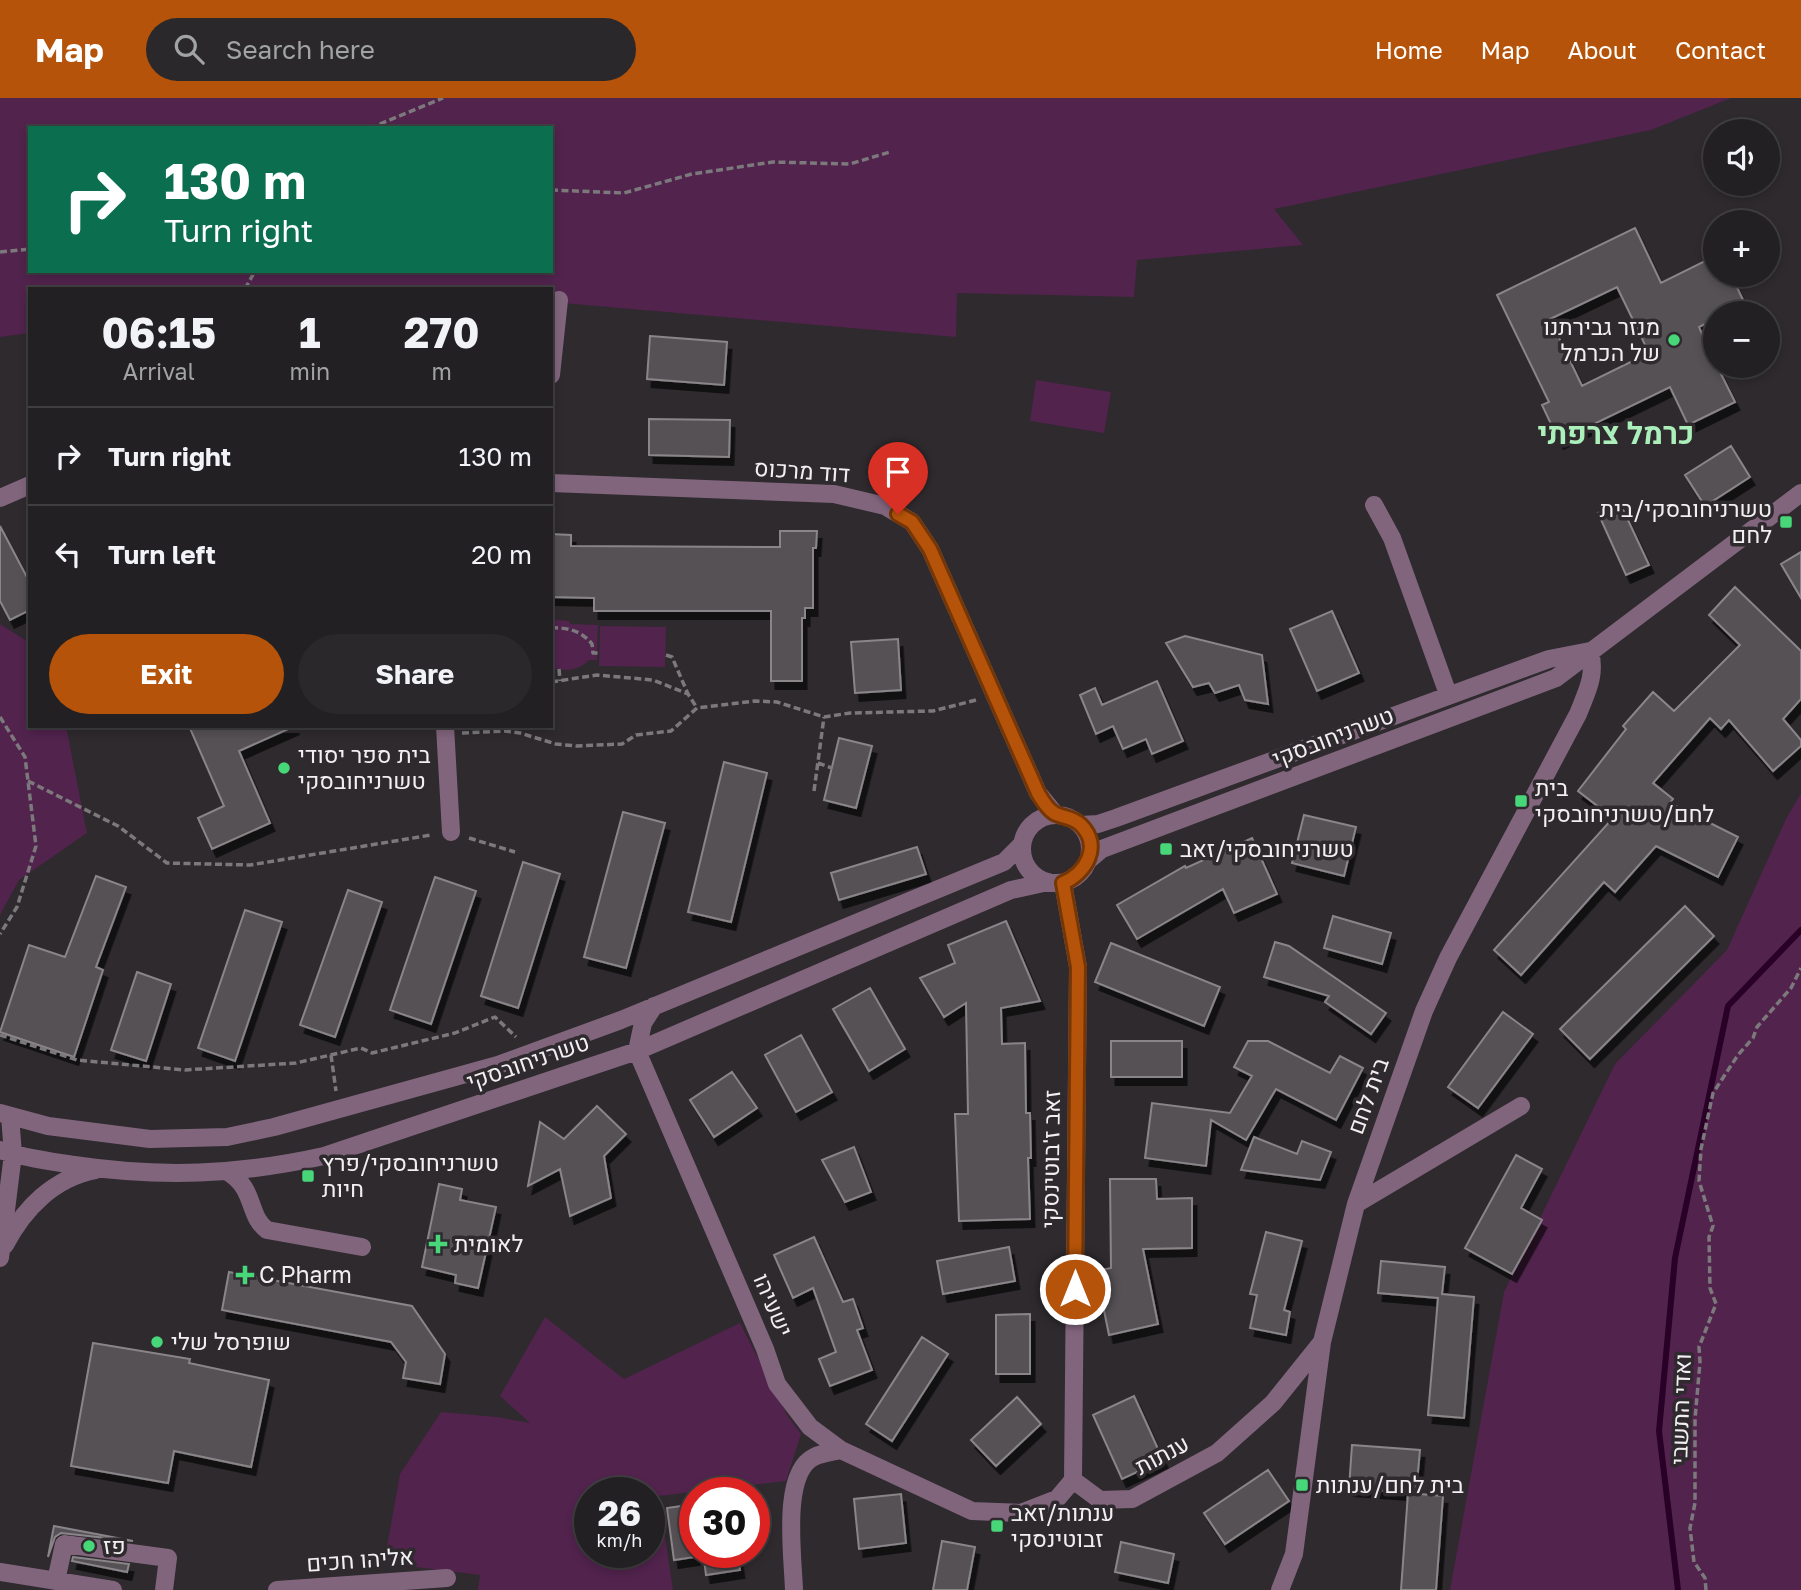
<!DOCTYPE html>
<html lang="en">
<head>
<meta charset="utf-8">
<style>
	:root { --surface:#222022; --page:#2a282a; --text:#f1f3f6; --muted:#a2a3a5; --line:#3f3e40; --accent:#b45309 }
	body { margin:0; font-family:"Golos Text",Heebo,sans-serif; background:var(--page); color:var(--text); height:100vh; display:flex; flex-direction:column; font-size:26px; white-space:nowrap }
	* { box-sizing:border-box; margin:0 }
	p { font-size:23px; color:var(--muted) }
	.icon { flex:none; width:38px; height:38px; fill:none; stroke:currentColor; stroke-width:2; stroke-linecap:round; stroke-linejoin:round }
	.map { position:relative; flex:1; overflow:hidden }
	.panel { position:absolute; left:28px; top:189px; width:525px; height:441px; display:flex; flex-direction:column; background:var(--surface); border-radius:0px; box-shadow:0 4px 10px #0003,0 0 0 2px var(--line) }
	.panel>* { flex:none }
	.top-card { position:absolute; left:28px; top:28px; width:525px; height:147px; border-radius:0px; box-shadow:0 4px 10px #0003,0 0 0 2px var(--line); background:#0b6e4f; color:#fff; overflow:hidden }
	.controls { position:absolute; left:1703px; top:21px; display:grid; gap:14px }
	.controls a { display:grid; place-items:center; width:77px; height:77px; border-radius:50%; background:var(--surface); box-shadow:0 4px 10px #0003,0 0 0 2px var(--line); font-size:35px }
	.speed { position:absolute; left:574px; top:1379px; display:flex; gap:14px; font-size:35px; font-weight:700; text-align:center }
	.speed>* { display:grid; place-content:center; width:91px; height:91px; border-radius:50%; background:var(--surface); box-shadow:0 4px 10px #0003,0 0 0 2px var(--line); line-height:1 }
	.speed small { font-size:18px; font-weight:400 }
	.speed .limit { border:10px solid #d22; background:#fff; color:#111 }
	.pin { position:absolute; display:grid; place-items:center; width:60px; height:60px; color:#fff; margin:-72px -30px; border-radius:50% 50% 50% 0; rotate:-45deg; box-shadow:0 0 7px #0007 }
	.pin .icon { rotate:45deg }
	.me { position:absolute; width:77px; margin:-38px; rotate:0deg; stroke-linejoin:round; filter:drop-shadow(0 0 5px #0008) }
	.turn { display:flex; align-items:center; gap:24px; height:147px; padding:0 21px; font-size:32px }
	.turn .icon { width:91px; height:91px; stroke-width:2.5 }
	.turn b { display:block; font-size:49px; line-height:60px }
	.eta { display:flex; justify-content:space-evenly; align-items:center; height:119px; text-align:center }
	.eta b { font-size:42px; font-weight:700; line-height:49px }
	.action { display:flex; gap:14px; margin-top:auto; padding:14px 21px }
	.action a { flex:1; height:80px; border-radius:42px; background:var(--accent); color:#fff; font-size:28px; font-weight:700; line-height:80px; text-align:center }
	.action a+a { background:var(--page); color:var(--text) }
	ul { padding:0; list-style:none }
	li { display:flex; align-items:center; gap:21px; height:98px; padding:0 21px; border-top:2px solid var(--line) }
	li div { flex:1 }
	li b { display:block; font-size:26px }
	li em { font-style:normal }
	header { display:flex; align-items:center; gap:42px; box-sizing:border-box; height:98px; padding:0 35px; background:var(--accent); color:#fff }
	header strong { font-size:33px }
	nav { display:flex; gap:38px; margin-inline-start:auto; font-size:24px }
	.search { width:490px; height:63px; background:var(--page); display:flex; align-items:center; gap:18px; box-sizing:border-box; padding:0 24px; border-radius:38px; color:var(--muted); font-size:26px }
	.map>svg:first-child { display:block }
	.green { fill:#51234d; fill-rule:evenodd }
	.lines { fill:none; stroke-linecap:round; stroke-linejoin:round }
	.stream { stroke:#290026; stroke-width:6 }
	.building { fill:#555155; stroke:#8a8589; stroke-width:2; fill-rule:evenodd; filter:url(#shadow) }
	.path { stroke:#7c797c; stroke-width:3.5; stroke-dasharray:7 3.5; stroke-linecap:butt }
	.minor { stroke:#81657d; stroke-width:18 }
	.route-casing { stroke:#753606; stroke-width:18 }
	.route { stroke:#b45309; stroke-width:12 }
	.poi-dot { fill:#47d779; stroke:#2e2a2e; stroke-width:2.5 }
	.labels { text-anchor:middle; stroke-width:7; stroke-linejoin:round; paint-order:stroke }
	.poi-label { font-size:23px; fill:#f2eff2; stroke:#2e2a2e; text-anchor:start }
	.street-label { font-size:23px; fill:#f2eff2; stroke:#2e2a2e }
	.district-label { font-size:30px; font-weight:bold; fill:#abf0bb; stroke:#2e2a2e }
</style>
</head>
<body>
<header>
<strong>Map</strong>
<div class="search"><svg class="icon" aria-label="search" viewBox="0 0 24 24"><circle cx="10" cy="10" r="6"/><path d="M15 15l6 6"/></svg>Search here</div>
<nav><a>Home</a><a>Map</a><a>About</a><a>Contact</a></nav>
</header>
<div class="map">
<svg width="1801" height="1492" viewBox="0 0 1801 1492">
	<defs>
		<filter id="shadow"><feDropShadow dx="4.5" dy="8" stdDeviation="0" flood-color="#0009"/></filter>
	</defs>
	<rect width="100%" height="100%" fill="#2e2a2e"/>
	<path class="green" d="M0,0H1731L1651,32L1274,111L1303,147L1137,162L1134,199L957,195L956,239L551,204V191H30V235L0,239ZM30,30H551V173H30Z
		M1036,282L1111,294L1104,335L1030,323Z
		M551,521L569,523L570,526L598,527L597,562H589C578,573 566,574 551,569Z
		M0,526L30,545V628H66L87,735L19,782L0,817Z
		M600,528L666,529L665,569L599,568Z
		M1801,695V1492H1450L1504,1194L1615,966L1727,852L1786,721Z
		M545,1219L624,1281L740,1225L787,1317L801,1336L786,1383L659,1398L673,1492H478L480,1477L384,1465L400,1376L441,1314L497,1319L530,1325L500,1298ZM590,1395H649V1454H590Z"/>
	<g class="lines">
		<path class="stream" d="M1678,1492L1659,1333L1675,1160L1728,908L1801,832"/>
	</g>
	<path class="building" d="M1635,130L1661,185L1715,158V177H1731L1745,206L1727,215H1715V221L1699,229L1715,268H1717L1735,304L1688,327L1670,289L1559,343L1542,307L1549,304L1497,197ZM1617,189L1649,255L1582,288L1550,221Z
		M650,238L727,244L724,287L647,281Z
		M649,321L730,322L729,359L649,357Z
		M1731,348L1750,379L1705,408L1685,377Z
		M1620,405L1649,467L1626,477L1598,415Z
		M0,428L30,485V512L10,522L0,503Z
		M780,433H817L816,450H813V510H805V520H802V583H771V513H594V500L551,499V436L571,437V448L780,449Z
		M1801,454V500L1781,466Z
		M1735,489L1801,553V601L1783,621L1801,642V648L1773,673L1729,622L1721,631L1710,620L1653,685L1673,701L1670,705L1738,739L1718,779L1656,748L1615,794L1604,784L1521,877L1494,852L1613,720L1578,693L1626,631L1623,628L1653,594L1674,613L1740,547L1709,517Z
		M1332,513L1359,575L1317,593L1290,531Z
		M1185,538L1262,557L1268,606L1245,602L1239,587L1215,595L1209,585L1193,589L1166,545Z
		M898,541L901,592L855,595L851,544Z
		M1157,583L1183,643L1152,656L1146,641L1123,651L1113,628L1096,636L1080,597L1095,590L1102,607Z
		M189,628H295L239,653L270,725L212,751L198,720L224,708Z
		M839,640L872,648L856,710L824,702Z
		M724,664L767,675L731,824L688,814Z
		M623,714L665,725L626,870L584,859Z
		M1304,717L1356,729L1344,778L1292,765Z
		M1252,740L1277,796L1234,815L1223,791L1137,841L1117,807L1185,768L1186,770Z
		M917,749L926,776L839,802L831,775Z
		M523,764L560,776L518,910L481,898Z
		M96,778L126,789L96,869L103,872L74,959L0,934L29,847L65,859Z
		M435,779L476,793L431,926L390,912Z
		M348,792L382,804L335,939L300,927Z
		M1685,808L1714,838L1590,961L1560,931Z
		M245,812L282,824L235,963L198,950Z
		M1333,818L1391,835L1382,866L1324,850Z
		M1006,823L1040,903L1001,910L1002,946L1025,945L1026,1015H1030L1031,1060H1028L1030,1121L959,1123L955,1016H968L966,905L944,919L920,880L955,865L948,847Z
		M1275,844L1289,848L1386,915L1371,936L1325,904L1329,898L1264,879Z
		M1111,845L1220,889L1204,928L1095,884Z
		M137,874L171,886L146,963L111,952Z
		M870,890L905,951L869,973L833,911Z
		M1503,914L1533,936L1478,1010L1448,989Z
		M801,937L832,994L796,1014L765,957Z
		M1111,943H1182V979H1111Z
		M1248,943H1268L1330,975L1340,958L1363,970L1336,1022L1276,991L1246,1042L1211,1022L1206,1068L1145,1060L1152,1005L1230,1015L1252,978L1234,969Z
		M732,974L757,1010L714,1039L690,1002Z
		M597,1008L626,1036L604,1058L611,1100L570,1118L560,1071L528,1088L540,1024L564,1041Z
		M1254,1039L1297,1056L1302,1043L1331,1054L1320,1082L1241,1072Z
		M854,1049L871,1094L845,1104L822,1062Z
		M1516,1057L1542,1071L1521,1110L1542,1122L1512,1176L1465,1150Z
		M1110,1081H1156L1157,1101L1192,1100V1150L1143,1151L1158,1226L1109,1237L1096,1173L1111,1170Z
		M439,1086L462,1091L460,1102L496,1109L478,1190L455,1185L456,1177L422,1169Z
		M1266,1134L1302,1143L1284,1212L1290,1214L1286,1237L1250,1230L1257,1197L1250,1196Z
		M814,1139L843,1204L853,1201L863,1230L857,1232L872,1272L830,1288L819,1261L836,1254L813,1190L793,1200L774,1157Z
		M1009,1149L1015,1183L943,1196L937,1163Z
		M1381,1163L1445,1169L1442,1196L1474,1199L1464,1320L1428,1317L1438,1200L1378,1195Z
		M229,1174L412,1208L445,1256L440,1286L403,1280L406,1264L391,1244L222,1212Z
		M1030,1216V1276H996V1217Z
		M922,1239L948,1256L892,1343L866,1326Z
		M93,1245L190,1261L189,1265L269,1282L251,1369L174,1353L168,1385L71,1368Z
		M1134,1298L1163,1362L1122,1381L1093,1317Z
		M1017,1299L1041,1326L996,1368L971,1342Z
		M1352,1347L1420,1352L1416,1395L1349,1390Z
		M1268,1372L1289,1403L1225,1446L1204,1415Z
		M1408,1395L1443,1398L1436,1492H1401Z
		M901,1396L906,1445L859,1451L854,1401Z
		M695,1406V1459L674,1462L667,1410Z
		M54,1428L133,1443L61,1435L55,1439L48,1459Z
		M942,1443L975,1449L967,1492H933Z
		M1121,1444L1174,1456L1168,1485L1115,1474Z
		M703,1454H737L740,1472L706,1477Z
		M73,1459L129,1466L127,1474L72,1463Z"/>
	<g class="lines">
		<path class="path" d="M370,30L443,0
			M551,92L624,95L692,76L773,64L850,66L890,54
			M0,154L30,151
			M245,191L255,173
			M551,530C567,529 582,533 592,546L593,555H600
			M666,557L672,559L688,596
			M559,571L560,583
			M551,584L597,577L653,582L688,596L697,610
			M0,619L25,659L36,748L17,809L0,836
			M462,635L505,633L520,635L556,646L576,648L622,646L636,637L671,633L697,610L755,603L777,604L824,619L850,615L933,613L976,602
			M818,665L832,670
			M28,683L118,728L167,765L250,767L431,737
			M814,693L824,619
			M469,740L515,754
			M0,937L77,962L185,972L296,965L361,950L372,955L455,935L495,919L516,939
			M331,957L336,993
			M1706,1492L1705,1480L1694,1464L1690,1430L1695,1405V1321L1700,1264L1699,1249L1716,1206L1710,1190L1709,1139L1713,1128L1699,1083L1701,1051L1713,995L1738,957L1753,940L1757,929L1791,890L1801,870"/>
		<path class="minor" d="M551,277L559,202
			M551,385L834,396L885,408L912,424L930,451L1038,695L1055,716
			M0,400L30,387
			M1374,407L1392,440L1448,596
			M445,628L451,734
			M1022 751a34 34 0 1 1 68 0a34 34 0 1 1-68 0Z
			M1081,727L1098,726L1116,720L1549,561L1590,553
			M1089,762L1102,751L1556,580L1801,395
			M1063,785L1078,869L1073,1382
			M654,908L643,925L637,953L765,1251L777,1286L810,1329L841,1352L972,1413L1021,1415L1057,1401L1073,1382
			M0,1015L48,1028L150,1041L227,1039L274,1029L498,967L621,922L1004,764L1022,746
			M0,1052C24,1060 49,1063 74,1067C161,1080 238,1077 324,1058L637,953L1011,792L1048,784
			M228,1074C256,1091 247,1117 267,1132L362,1149
			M1356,1106L1521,1008
			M5,1147C24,1110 54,1080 96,1072
			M0,1160L13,1056L10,1018
			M1073,1382L1100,1402L1132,1401L1217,1355L1273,1305L1322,1244
			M0,1474L113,1492
			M56,1483L64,1446L168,1460L164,1492
			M277,1492L447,1480
			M794,1492C793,1459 781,1375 814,1359C822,1355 832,1354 841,1352
			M1280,1492L1294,1456L1322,1244L1356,1106L1424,913L1448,860L1578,616C1587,593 1596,578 1590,553"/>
	</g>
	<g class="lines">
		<defs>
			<path id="route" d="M898,416L912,424L930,451L1038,695C1042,702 1049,713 1056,716C1065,720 1073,719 1081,727C1102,748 1086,775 1063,785L1078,869L1075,1191"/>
		</defs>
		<use href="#route" class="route-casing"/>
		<use href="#route" class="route"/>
	</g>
	<g class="poi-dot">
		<circle cx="1674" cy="242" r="7"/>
		<rect x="1779" y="417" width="14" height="14" rx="3.5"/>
		<circle cx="284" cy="670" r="7"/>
		<rect x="1514" y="696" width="14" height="14" rx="3.5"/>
		<rect x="1159" y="744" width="14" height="14" rx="3.5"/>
		<rect x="301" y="1071" width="14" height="14" rx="3.5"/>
		<path d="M434.5 1135.5h7v7h7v7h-7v7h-7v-7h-7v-7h7z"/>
		<path d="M241.5 1166.5h7v7h7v7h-7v7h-7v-7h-7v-7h7z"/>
		<circle cx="157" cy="1244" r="7"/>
		<rect x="1295" y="1380" width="14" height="14" rx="3.5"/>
		<rect x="990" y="1421" width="14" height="14" rx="3.5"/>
		<circle cx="89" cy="1448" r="7"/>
	</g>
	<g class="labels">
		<g class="poi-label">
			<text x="1660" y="237" text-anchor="end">מנזר גבירתנו<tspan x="1660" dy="26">של הכרמל</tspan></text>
			<text x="1772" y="419" text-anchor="end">טשרניחובסקי/בית<tspan x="1772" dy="26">לחם</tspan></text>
			<text x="298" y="665">בית ספר יסודי<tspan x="298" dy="26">טשרניחובסקי</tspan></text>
			<text x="1535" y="698">בית<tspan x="1535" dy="26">לחם/טשרניחובסקי</tspan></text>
			<text x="1180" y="759">טשרניחובסקי/זאב</text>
			<text x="322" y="1073">טשרניחובסקי/פרץ<tspan x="322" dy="26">חיות</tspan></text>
			<text x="454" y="1154">לאומית</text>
			<text x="259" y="1185">C Pharm</text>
			<text x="171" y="1252">שופרסל שלי</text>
			<text x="1316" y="1395">בית לחם/ענתות</text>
			<text x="1011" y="1423">ענתות/זאב<tspan x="1011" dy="26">זבוטינסקי</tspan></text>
			<text x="103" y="1456">פז</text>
		</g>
		<g class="street-label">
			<text transform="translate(802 373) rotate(4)" y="8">דוד מרכוס</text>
			<text transform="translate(1333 639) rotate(-21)" y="8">טשרניחובסקי</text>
			<text transform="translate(528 964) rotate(-19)" y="8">טשרניחובסקי</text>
			<text transform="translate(1368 998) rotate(-70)" y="8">בית לחם</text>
			<text transform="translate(1051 1061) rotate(-89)" y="8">זאב ז'בוטינסקי</text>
			<text transform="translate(773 1207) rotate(67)" y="8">ישעיהו</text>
			<text transform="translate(1681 1311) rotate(-88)" y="8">ואדי התשבי</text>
			<text transform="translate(1162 1357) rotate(-28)" y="8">ענתות</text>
			<text transform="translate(360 1462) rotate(-4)" y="8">אליהו חכים</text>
		</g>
		<g class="district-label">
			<text x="1616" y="346">כרמל צרפתי</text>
		</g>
	</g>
</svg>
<div class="controls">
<a><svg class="icon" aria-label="sound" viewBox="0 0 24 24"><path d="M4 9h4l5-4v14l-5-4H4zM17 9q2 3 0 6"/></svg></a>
<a>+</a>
<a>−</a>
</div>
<div class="speed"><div>26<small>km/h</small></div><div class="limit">30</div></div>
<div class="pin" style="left:898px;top:416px;background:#d93025"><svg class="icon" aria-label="arrive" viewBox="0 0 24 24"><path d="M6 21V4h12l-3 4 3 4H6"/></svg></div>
<svg class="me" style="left:1075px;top:1191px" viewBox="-20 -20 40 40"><circle r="17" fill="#b45309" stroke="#fff" stroke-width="3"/><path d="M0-11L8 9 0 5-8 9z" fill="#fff"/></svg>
<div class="top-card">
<div class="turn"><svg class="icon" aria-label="right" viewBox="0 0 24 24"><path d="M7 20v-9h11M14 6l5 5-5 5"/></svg><div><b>130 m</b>Turn right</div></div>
</div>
<section class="panel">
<div class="eta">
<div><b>06:15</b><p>Arrival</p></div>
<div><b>1</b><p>min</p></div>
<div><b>270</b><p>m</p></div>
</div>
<ul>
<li><svg class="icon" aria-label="right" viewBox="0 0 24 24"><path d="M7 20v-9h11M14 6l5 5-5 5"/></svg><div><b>Turn right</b></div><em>130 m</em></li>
<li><svg class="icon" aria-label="left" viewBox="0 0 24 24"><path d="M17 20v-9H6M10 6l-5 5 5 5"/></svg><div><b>Turn left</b></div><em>20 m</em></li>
</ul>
<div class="action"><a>Exit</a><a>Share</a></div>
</section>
</div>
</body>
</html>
